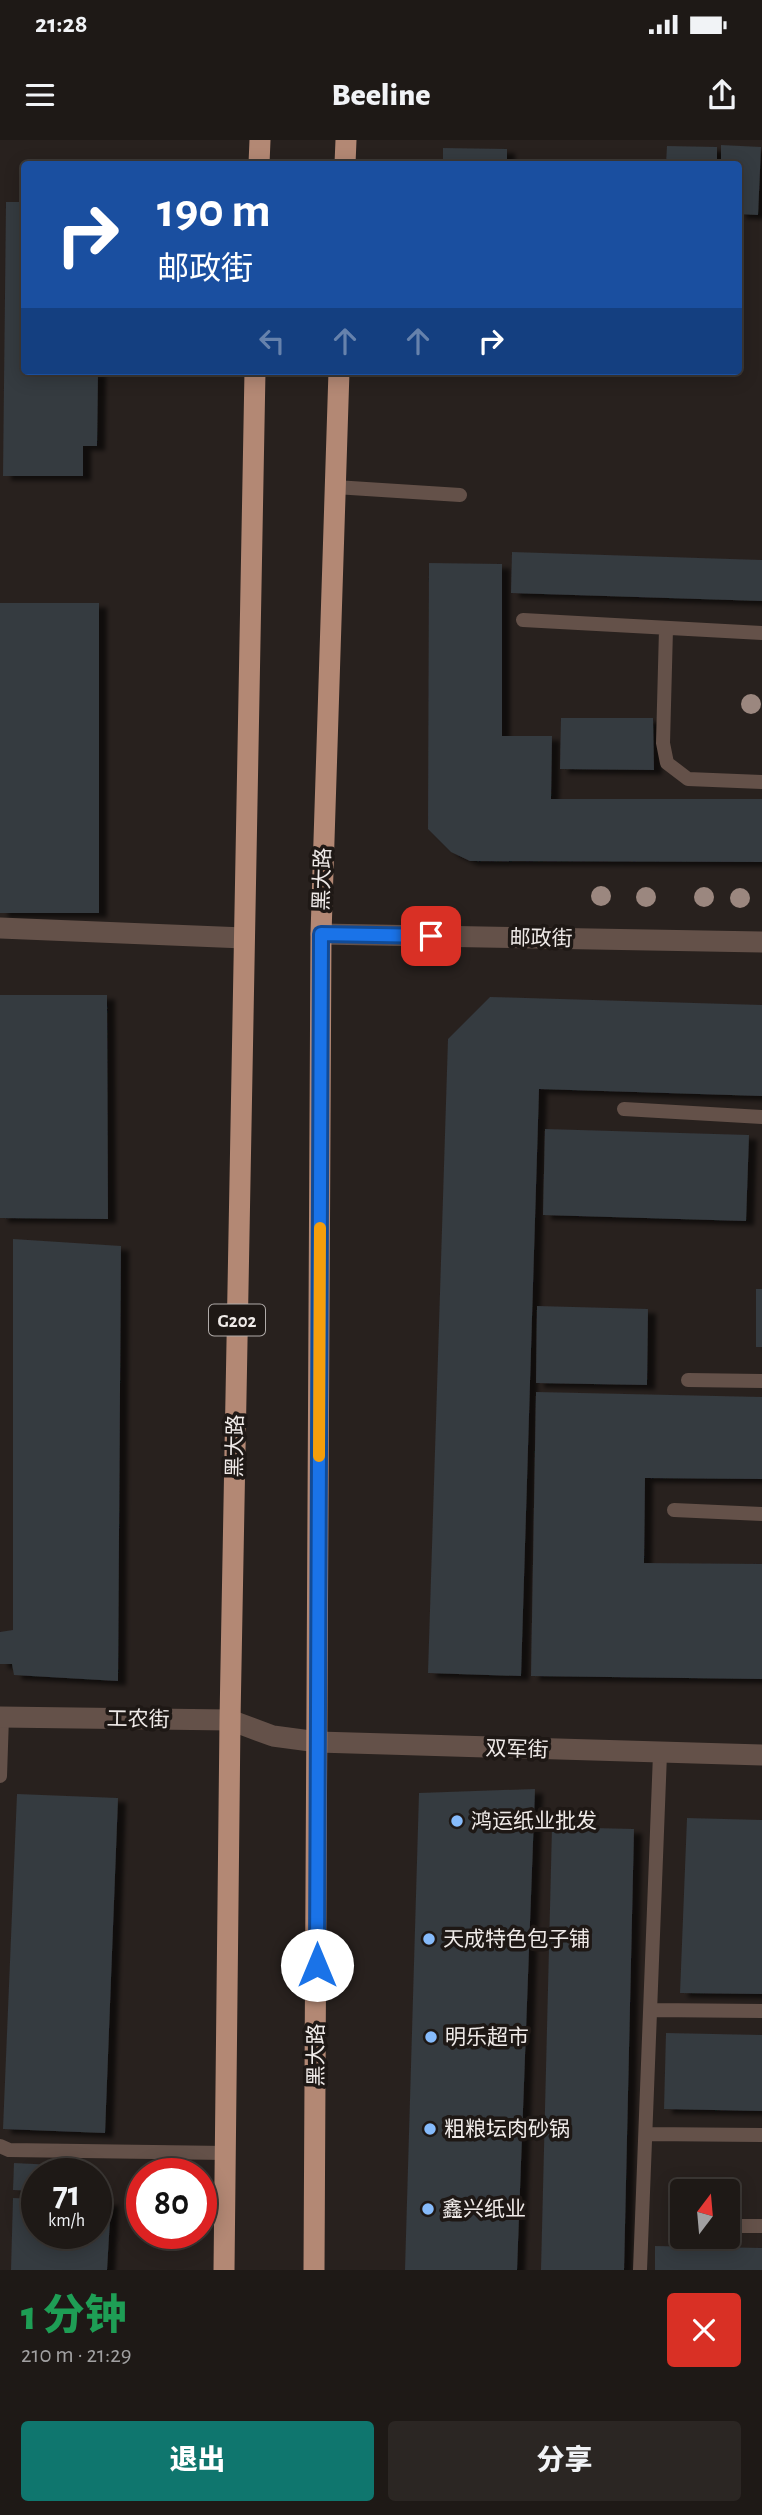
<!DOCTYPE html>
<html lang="zh">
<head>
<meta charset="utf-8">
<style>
	:root { --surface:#1e1916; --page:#2b2623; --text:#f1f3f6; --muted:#a1a0a1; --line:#3c3835; --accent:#0f766e }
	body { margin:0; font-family:"Alegreya Sans","Noto Sans SC",sans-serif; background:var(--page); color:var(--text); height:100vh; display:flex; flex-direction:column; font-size:26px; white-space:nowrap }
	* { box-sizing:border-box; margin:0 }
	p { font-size:23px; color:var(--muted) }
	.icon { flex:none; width:38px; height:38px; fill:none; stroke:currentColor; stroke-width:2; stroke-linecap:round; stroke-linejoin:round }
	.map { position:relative; height:2130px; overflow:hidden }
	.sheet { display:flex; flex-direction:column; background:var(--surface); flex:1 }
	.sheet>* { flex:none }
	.guide { position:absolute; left:21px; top:21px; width:721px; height:214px; border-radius:7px; box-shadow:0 4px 18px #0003,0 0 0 2px var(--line); background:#1a4fa0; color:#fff; overflow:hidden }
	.needle { width:46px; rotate:16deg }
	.buttons { position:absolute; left:670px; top:2039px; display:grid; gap:14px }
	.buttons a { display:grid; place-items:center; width:70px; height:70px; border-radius:7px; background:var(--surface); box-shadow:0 4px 18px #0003,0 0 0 2px var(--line); font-size:35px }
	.speed { position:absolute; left:21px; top:2018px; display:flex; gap:14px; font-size:35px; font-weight:700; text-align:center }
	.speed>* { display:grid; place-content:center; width:91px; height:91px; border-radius:50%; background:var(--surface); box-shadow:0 4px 18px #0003,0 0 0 2px var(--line); line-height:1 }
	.speed small { font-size:18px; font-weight:400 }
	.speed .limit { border:10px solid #d22; background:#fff; color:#111 }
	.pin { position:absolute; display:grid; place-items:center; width:60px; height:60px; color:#fff; margin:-30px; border-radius:14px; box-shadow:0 4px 10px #0006 }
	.me { position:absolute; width:77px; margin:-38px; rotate:0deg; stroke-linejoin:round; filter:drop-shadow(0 0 5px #0008) }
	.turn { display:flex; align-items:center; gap:24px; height:147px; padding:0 21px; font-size:32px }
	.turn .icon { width:91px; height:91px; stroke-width:2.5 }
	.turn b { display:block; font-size:49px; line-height:60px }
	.lanes { display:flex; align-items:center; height:66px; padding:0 21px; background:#0003; justify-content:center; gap:35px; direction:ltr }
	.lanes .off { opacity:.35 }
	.round { display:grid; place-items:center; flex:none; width:74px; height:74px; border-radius:7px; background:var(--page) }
	.headline { display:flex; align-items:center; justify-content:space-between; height:119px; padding:0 21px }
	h1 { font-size:42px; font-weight:800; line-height:52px; color:#1e9e55 }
	.primary-button { display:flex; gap:14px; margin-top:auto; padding:14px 21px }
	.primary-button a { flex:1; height:80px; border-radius:7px; background:var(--accent); color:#fff; font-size:28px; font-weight:800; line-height:80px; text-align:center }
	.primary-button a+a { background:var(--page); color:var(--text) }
	.status { display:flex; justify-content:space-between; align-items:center; height:49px; padding:0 35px; background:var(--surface); direction:ltr }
	.status svg { height:19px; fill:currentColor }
	header { display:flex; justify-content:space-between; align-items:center; height:91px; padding:0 21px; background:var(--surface); font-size:32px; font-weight:800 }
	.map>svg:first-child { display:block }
	.building { fill:#353a3f; filter:url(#shadow) }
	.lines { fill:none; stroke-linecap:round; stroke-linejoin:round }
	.service { stroke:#645149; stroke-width:14 }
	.minor { stroke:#645149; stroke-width:21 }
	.tertiary { stroke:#645149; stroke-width:21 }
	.trunk { stroke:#b38874; stroke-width:21 }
	.tree { fill:#9b877f }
	.route-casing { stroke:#114b97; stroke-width:18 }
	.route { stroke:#1a73e8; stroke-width:12 }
	.slow { stroke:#f59e0b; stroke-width:12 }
	.poi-dot { fill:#86bbfb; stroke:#1e1815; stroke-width:2.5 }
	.labels { text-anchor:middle; stroke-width:7; stroke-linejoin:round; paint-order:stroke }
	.shield { fill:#1e1815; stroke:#b0aba9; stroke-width:2 }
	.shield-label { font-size:19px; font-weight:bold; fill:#efeae8 }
	.street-label { font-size:21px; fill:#efeae8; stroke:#1e1815 }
	.poi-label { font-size:21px; fill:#efeae8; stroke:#1e1815; text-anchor:start }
</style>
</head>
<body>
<div class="status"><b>21:28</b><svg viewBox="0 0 49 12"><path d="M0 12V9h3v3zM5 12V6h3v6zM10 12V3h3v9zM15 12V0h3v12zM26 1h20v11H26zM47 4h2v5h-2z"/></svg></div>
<header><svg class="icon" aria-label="menu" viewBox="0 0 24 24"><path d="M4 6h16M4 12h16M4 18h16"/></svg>Beeline<svg class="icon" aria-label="share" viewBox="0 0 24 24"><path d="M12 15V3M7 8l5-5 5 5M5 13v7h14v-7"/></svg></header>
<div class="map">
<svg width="762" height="2130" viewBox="0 0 762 2130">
	<defs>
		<filter id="shadow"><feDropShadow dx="8" dy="4.5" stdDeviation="2" flood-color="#0009"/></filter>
	</defs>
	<rect width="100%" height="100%" fill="#28211e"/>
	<path class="building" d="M721,5L761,7L758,75L738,74V24H721Z
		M667,6L717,7V24H666Z
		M443,8L507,9V24H443Z
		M6,62H24V231H98L97,306H83V336H3Z
		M512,412L762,420V461L511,453Z
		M429,423L502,424V596H552L551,659H762V722L470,721L451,712L428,689Z
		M0,463H99V773H0Z
		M561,578H653L654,630L560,629Z
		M0,855H107L108,1079L0,1078Z
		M490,857L762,865V956L539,949L521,1536L428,1533L448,899Z
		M545,989L749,995L746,1081L543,1075Z
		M13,1099L121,1106L118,1541L14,1535L12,1524H0V1492L13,1490Z
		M756,1149H762V1207H756Z
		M537,1166L648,1169L647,1245L536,1243Z
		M536,1252L762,1257V1339L645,1338L644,1423L762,1424V1539L531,1536Z
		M535,1649L517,2130H405L419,1653Z
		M17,1654L118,1658L105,1993L3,1989Z
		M687,1678L762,1680V1854L680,1853Z
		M552,1687L634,1689L624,2130H541Z
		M666,1893L762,1895V1971L664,1969Z
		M14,2023L54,2025L53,2034H37V2051L13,2050Z
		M13,2058L37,2059V2093H96V2061H111L107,2130H11Z
		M655,2106L762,2108V2130H655Z"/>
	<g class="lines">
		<path class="service" d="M335,347L460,355
			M523,480L762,493
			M666,489L663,603L667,623L688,639L762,642
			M624,969L762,977
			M688,1240L762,1241
			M674,1370L762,1374
			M0,1636L2,1577
			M651,1870L762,1871
			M646,1994L762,1995
			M0,2006L9,2010L226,2013
			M728,2086H762
			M640,2130L660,1614"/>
		<path class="minor" d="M0,788L244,798
			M321,794L762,802"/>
		<path class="tertiary" d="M0,1577L230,1580L273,1596L318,1602L762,1615"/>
		<path class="trunk" d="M259,24L260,0
			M345,24L346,0
			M224,2130L230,1580L255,231
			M314,2130L321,794L339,231"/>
	</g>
	<g class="tree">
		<circle cx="751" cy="564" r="10"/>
		<circle cx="601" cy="756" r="10"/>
		<circle cx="646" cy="757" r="10"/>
		<circle cx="704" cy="757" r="10"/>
		<circle cx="740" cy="758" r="10"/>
	</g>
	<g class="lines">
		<defs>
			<path id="route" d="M317,1825L321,794L431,796"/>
		</defs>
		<use href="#route" class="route-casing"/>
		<use href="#route" class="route"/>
		<path class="slow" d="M319,1316L320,1088"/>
	</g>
	<g class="poi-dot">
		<circle cx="457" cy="1681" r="7"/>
		<circle cx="429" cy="1799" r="7"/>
		<circle cx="431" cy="1897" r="7"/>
		<circle cx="430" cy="1989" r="7"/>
		<circle cx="428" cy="2069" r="7"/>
	</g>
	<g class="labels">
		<rect class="shield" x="209" y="1164.5" width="56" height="31" rx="5"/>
		<g class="shield-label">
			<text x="237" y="1187">G202</text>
		</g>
		<g class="street-label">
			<text transform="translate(322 739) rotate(-88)" y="7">黑大路</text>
			<text transform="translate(541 798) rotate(1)" y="7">邮政街</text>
			<text transform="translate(235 1306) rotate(-89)" y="7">黑大路</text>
			<text transform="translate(138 1579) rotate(1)" y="7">工农街</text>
			<text transform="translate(517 1609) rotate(2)" y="7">双军街</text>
			<text transform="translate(316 1915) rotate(-90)" y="7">黑大路</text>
		</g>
		<g class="poi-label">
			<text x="471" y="1688">鸿运纸业批发</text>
			<text x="443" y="1806">天成特色包子铺</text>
			<text x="445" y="1904">明乐超市</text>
			<text x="444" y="1996">粗粮坛肉砂锅</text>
			<text x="442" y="2076">鑫兴纸业</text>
		</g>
	</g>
</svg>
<div class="buttons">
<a><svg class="needle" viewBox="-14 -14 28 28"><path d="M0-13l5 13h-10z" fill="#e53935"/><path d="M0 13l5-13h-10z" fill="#a1a0a1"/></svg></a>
</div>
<div class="speed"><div>71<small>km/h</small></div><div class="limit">80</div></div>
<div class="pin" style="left:431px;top:796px;background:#d93025"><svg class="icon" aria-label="arrive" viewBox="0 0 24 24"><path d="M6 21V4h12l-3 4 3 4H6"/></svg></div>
<svg class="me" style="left:317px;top:1825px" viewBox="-20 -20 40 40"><circle r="19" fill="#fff"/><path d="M0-13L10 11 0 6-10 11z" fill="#1a73e8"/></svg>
<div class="guide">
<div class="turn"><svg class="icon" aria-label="right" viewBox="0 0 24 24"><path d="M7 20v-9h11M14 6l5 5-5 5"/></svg><div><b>190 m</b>邮政街</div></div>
<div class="lanes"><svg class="icon off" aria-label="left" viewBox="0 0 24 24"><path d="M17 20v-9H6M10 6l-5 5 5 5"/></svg><svg class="icon off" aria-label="ahead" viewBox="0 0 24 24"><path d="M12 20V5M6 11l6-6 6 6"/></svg><svg class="icon off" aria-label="ahead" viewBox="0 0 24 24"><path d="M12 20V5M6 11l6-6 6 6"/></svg><svg class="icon" aria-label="right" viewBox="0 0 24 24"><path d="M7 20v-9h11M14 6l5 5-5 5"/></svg></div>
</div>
</div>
<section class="sheet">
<div class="headline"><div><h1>1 分钟</h1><p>210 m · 21:29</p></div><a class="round" style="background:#d93025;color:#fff"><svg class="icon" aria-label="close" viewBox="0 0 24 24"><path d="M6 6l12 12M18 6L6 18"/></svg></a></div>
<div class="primary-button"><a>退出</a><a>分享</a></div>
</section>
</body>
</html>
